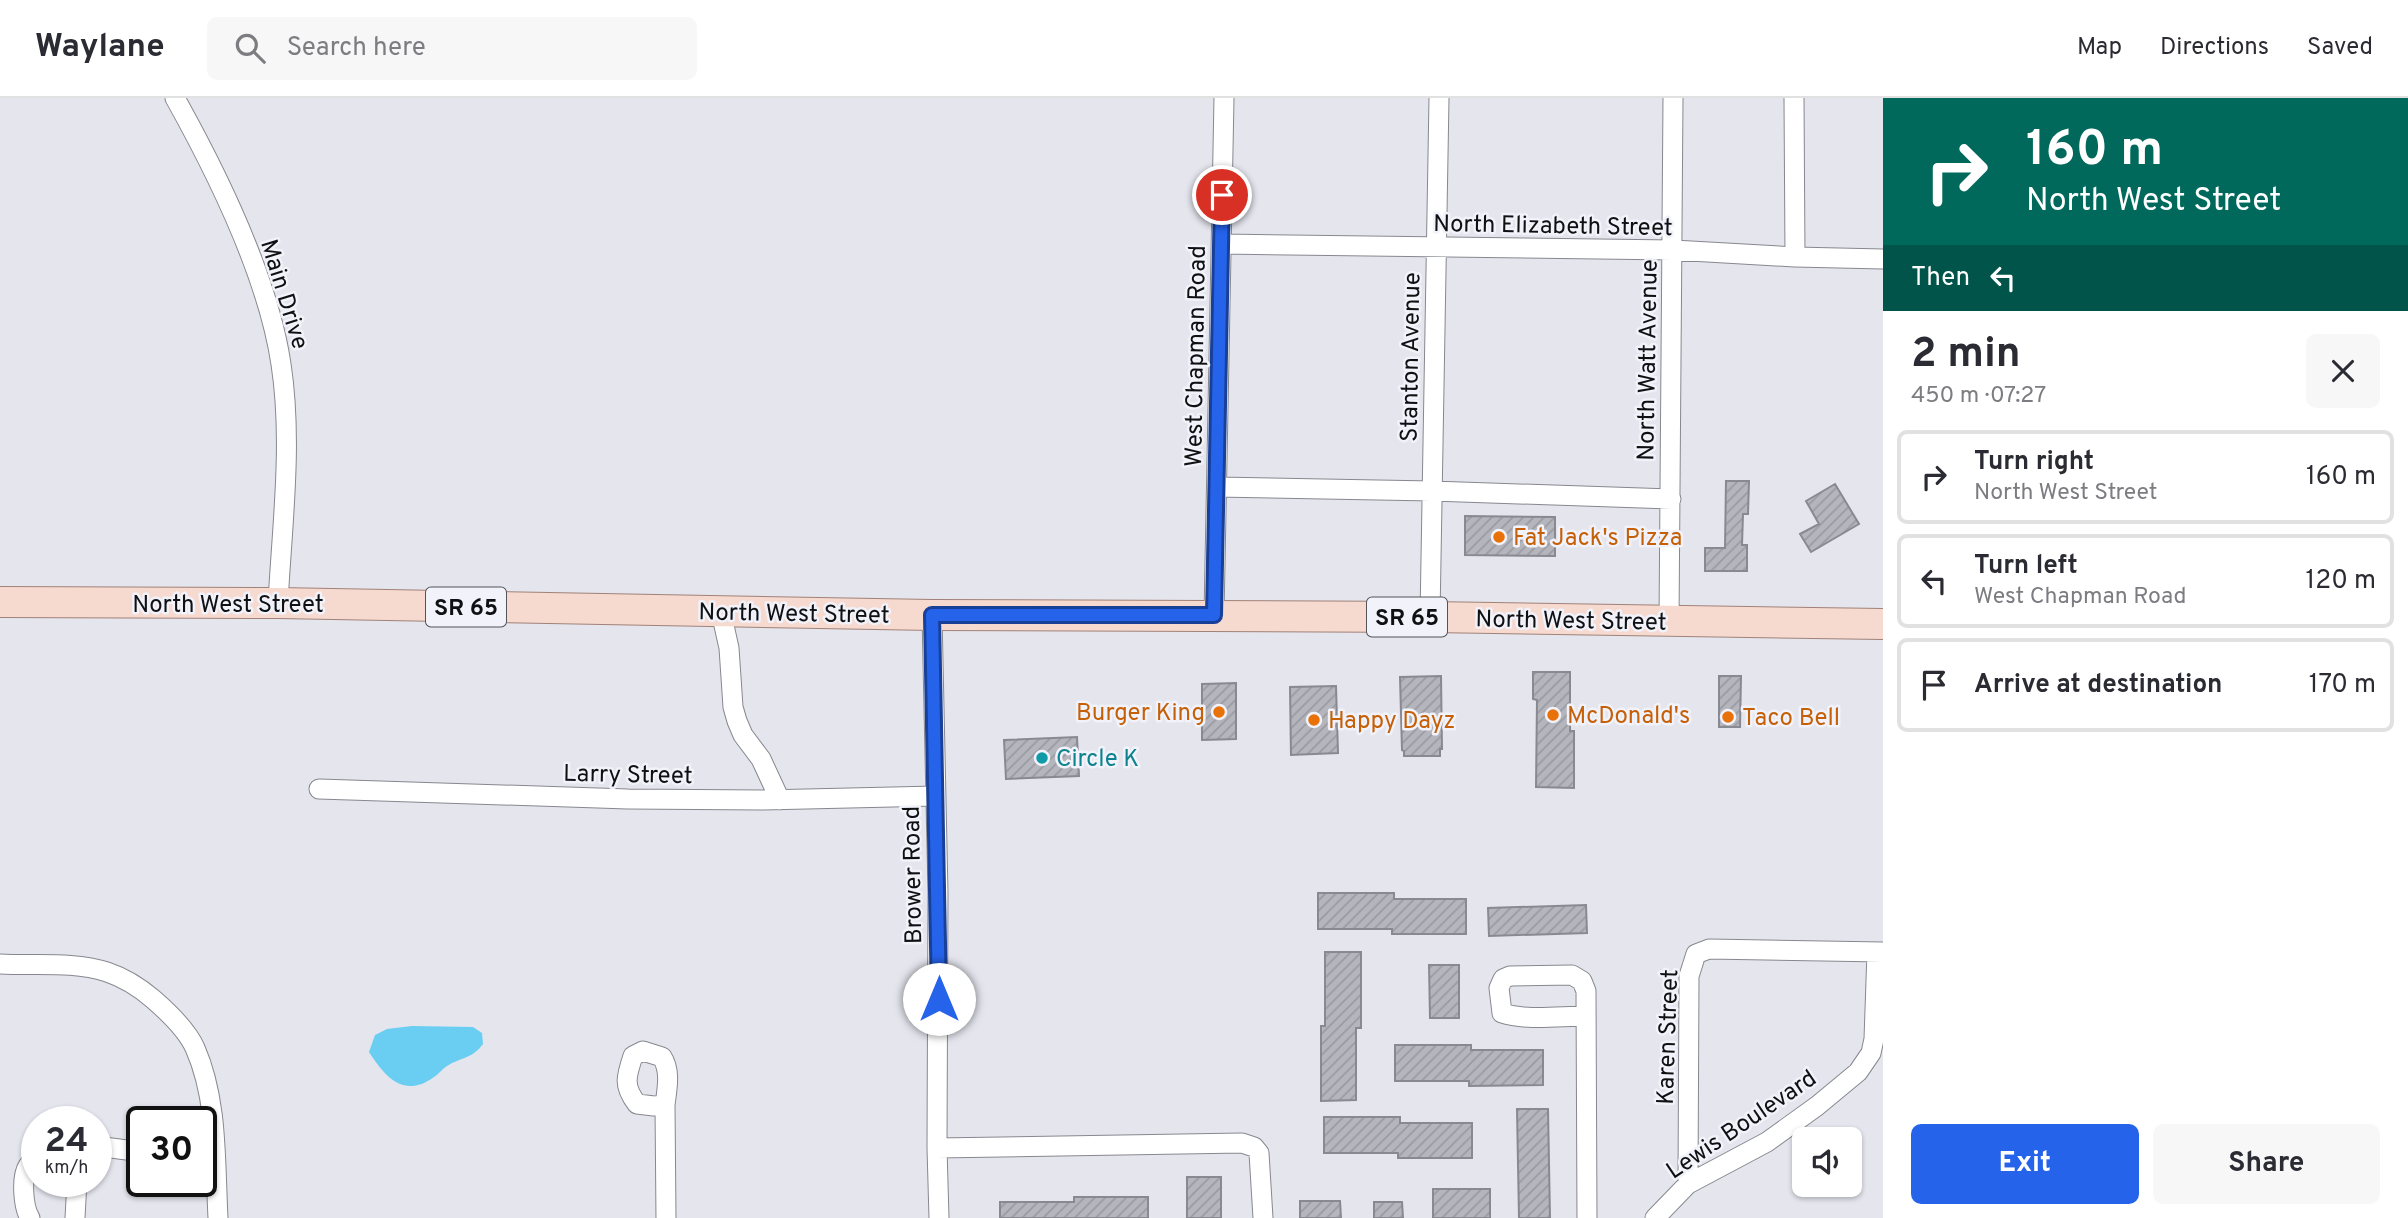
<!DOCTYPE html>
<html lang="en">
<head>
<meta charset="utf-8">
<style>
	:root { --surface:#fff; --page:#f7f7f7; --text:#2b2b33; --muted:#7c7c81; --line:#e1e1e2; --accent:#2563eb }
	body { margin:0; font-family:Overpass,sans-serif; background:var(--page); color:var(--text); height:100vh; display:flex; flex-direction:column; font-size:26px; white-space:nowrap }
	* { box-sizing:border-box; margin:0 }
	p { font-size:23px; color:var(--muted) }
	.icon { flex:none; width:38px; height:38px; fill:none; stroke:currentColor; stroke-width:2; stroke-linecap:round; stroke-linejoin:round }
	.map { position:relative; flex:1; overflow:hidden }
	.drawer { display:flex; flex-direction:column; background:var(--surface); width:525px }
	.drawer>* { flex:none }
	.top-card { background:#00695c; color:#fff; overflow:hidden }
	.tools { position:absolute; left:1792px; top:1029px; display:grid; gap:14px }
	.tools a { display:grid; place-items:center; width:70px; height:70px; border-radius:10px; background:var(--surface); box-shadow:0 2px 5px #0004; font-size:35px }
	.speed { position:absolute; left:21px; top:1008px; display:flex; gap:14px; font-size:35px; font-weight:700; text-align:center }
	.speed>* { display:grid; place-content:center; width:91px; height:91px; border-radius:50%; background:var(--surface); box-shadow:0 2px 5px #0004; line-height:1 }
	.speed small { font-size:18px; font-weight:400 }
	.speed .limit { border:4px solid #111; border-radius:10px; background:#fff; color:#111 }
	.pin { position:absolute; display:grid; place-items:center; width:60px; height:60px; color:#fff; margin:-30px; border:4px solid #fff; border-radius:50%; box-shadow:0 2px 7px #0007 }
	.me { position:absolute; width:77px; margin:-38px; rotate:0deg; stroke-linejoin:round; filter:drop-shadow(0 0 5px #0008) }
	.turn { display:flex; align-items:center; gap:24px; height:147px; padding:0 28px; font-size:32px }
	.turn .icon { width:91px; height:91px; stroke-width:2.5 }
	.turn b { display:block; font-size:49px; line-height:60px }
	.then { display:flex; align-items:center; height:66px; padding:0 28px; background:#0003; gap:14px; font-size:26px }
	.round { display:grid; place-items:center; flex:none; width:74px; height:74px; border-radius:10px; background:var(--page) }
	.overview { display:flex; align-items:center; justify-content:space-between; height:119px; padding:0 28px }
	h1 { font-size:42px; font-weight:700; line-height:52px }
	.primary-button { display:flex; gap:14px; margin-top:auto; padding:14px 28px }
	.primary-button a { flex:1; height:80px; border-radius:10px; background:var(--accent); color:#fff; font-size:28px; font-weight:700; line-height:80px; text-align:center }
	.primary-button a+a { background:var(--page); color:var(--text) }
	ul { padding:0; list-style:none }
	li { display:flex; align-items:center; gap:21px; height:94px; margin:0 14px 10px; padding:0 14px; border:4px solid var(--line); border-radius:10px }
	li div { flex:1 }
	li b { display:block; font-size:26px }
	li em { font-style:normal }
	header { display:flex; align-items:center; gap:42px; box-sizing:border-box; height:98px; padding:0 35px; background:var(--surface); border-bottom:2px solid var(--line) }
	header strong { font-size:33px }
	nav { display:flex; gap:38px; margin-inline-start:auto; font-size:24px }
	.search { width:490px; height:63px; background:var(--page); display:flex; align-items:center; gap:18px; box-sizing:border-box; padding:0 24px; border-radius:10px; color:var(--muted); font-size:26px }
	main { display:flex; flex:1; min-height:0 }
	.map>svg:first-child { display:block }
	.water { fill:#69cef1 }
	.building { fill:url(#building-hatch); stroke:#898991; stroke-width:2 }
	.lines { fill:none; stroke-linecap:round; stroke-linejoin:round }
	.street-casing { stroke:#87888f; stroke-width:21 }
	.primary-casing { stroke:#a18278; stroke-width:32 }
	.street { stroke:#fff; stroke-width:19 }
	.primary { stroke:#f6d9cf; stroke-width:30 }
	.route-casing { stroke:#184099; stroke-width:18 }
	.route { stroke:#2563eb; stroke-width:12 }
	.food-dot { fill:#e8710a; stroke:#f1f2fa; stroke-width:2.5 }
	.culture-dot { fill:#0f9aa8; stroke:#f1f2fa; stroke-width:2.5 }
	.labels { text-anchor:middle; stroke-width:5; stroke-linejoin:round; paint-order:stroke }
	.shield { fill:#f1f2fa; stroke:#535458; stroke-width:2 }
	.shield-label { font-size:23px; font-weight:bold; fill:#0f1012 }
	.street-label { font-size:24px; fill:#0f1012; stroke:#f1f2fa }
	.food-label { font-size:24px; fill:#c56008; stroke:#f1f2fa; text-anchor:start }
	.culture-label { font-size:24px; fill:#0d838f; stroke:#f1f2fa; text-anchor:start }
</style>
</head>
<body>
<header>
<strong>Waylane</strong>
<div class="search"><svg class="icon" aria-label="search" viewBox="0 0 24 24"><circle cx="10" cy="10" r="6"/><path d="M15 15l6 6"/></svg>Search here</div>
<nav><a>Map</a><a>Directions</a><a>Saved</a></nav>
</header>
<main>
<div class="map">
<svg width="1883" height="1120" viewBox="0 0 1883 1120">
	<defs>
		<pattern id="building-hatch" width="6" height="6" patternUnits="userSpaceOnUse" patternTransform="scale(1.75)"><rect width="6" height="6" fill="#b5b6bd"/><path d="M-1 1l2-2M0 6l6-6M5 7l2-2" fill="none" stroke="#9a9ba1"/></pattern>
	</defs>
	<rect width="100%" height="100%" fill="#e4e5ed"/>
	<path class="water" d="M412,928L473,929L482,935L483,946C472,961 461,959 447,968C442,971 439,976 434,979C404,1001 385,979 369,954L375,937L387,931Z"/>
	<path class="building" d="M1726,383H1749L1748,416H1743L1742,447H1747V473H1705V450H1725Z
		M1835,386L1859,426L1811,454L1800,436L1819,426L1806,403Z
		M1465,418L1555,419V458L1465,457Z
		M1533,574H1570V633H1574V690L1536,689L1537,602L1533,601Z
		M1441,578L1442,651H1440V658H1404V653L1402,652L1400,579Z
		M1719,578H1741L1740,629H1719Z
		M1236,585V641L1202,642V586Z
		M1336,588L1338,655L1291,657L1290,589Z
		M1077,639L1079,678L1006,681L1004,642Z
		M1318,795H1394V801H1466V836H1392V831H1318Z
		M1586,807L1587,835L1489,838L1488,810Z
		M1325,854H1361V930H1356V1002L1321,1003V928H1325Z
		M1429,867H1459V920H1430Z
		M1395,947H1471V952H1543V987L1469,988V983H1395Z
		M1517,1011H1548L1550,1120H1519Z
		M1324,1019H1400V1025H1472V1060H1398V1055H1324Z
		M1187,1079H1221V1120H1187Z
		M1433,1091H1490V1120H1433Z
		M1074,1099H1148V1120H1000V1104H1074Z
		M1300,1103H1340L1341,1120H1300Z
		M1374,1104H1402L1403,1120H1374Z"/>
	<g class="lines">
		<defs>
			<path id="street" d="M175,0C218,77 268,179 281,266C293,344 282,427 278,505
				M1794,0L1795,159
				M1222,146L1673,152L1795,159L1883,161
				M1217,389L1432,393L1671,401
				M721,514L729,550L733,609L737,623L743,637L761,661L780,702
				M932,517L938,795L937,1050L939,1120
				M1214,517L1224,0
				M1430,519L1439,0
				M1669,524L1673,0
				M319,691L628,701L763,702L936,698
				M0,866C35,868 73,863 107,874C125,880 139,889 153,901C168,914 187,932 195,950C218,1002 215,1064 218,1120
				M1586,918C1560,918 1527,923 1502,915L1499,890L1503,881L1510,878L1572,877L1582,883L1586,893L1587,1120
				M643,953L662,959C671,973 667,991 665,1007L654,1008L637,1006C623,988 626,979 633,958Z
				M665,1007L666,1120
				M96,1048L142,1054
				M937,1050L1242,1045L1254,1049L1259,1055L1263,1120
				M1688,1086L1689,878L1696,856L1709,851L1883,854
				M30,1120C23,1109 21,1079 28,1068C29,1066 35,1061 37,1060
				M75,1120L77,1083
				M1655,1120L1688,1086L1767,1044L1817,1008L1858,974L1871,955L1874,941L1877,854"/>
			<path id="primary" d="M0,504L278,505L932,517L1430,519L1883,526"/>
		</defs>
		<use href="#street" class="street-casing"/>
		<use href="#primary" class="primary-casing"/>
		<use href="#street" class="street"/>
		<use href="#primary" class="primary"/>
	</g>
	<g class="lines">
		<defs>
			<path id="route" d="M939,901L932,517H1214L1222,97"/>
		</defs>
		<use href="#route" class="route-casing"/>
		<use href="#route" class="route"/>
	</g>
	<g class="food-dot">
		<circle cx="1499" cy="439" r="7"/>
		<circle cx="1219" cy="614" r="7"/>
		<circle cx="1553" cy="617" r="7"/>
		<circle cx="1728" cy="619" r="7"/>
		<circle cx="1314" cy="622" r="7"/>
	</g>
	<circle class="culture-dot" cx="1042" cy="660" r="7"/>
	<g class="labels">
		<g class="shield">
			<rect x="426" y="489.5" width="80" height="39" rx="5"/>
			<rect x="1367" y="499.5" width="80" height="39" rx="5"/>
		</g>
		<g class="shield-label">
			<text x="466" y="517">SR 65</text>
			<text x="1407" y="527">SR 65</text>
		</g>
		<g class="street-label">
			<text transform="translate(1553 127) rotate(1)" y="8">North Elizabeth Street</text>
			<text transform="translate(285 196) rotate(73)" y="8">Main Drive</text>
			<text transform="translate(1195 258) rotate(-89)" y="8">West Chapman Road</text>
			<text transform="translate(1410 259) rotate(-89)" y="8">Stanton Avenue</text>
			<text transform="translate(1647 262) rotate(-89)" y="8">North Watt Avenue</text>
			<text x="228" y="514">North West Street</text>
			<text transform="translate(794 515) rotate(1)" y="8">North West Street</text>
			<text transform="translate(1571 522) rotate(1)" y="8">North West Street</text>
			<text transform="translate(628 676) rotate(1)" y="8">Larry Street</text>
			<text transform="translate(912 777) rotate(-91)" y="8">Brower Road</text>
			<text transform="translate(1667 939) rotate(-88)" y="8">Karen Street</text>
			<text transform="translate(1741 1026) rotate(-34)" y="8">Lewis Boulevard</text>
		</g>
		<g class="food-label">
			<text x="1513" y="447">Fat Jack's Pizza</text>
			<text x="1205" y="622" text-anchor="end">Burger King</text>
			<text x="1567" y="625">McDonald's</text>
			<text x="1742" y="627">Taco Bell</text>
			<text x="1328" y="630">Happy Dayz</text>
		</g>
		<g class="culture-label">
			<text x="1056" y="668">Circle K</text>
		</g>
	</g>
</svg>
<div class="tools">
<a><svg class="icon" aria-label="sound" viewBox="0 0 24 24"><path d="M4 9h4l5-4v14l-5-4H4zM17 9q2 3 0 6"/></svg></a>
</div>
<div class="speed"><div>24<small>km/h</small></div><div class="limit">30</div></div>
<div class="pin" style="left:1222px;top:97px;background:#d93025"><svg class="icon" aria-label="arrive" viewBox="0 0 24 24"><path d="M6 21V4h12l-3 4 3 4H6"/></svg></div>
<svg class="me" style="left:939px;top:901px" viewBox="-20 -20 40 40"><circle r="19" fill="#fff"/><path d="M0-13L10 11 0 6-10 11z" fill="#2563eb"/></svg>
</div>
<section class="drawer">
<div class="top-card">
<div class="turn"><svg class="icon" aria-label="right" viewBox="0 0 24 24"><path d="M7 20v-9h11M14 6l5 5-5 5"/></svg><div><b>160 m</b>North West Street</div></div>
<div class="then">Then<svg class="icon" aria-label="left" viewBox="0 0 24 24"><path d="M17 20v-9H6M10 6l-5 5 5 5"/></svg></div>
</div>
<div class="overview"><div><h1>2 min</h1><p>450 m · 07:27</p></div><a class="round"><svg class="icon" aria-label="close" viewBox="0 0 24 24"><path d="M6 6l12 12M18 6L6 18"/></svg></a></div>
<ul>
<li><svg class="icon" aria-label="right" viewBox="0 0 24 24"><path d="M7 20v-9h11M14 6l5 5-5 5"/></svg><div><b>Turn right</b><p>North West Street</p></div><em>160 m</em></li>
<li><svg class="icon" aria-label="left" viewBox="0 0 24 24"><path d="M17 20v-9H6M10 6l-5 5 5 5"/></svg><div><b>Turn left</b><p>West Chapman Road</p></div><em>120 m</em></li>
<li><svg class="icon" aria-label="arrive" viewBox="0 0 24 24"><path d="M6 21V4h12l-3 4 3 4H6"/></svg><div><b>Arrive at destination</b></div><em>170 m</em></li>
</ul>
<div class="primary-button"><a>Exit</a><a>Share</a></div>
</section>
</main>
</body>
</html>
